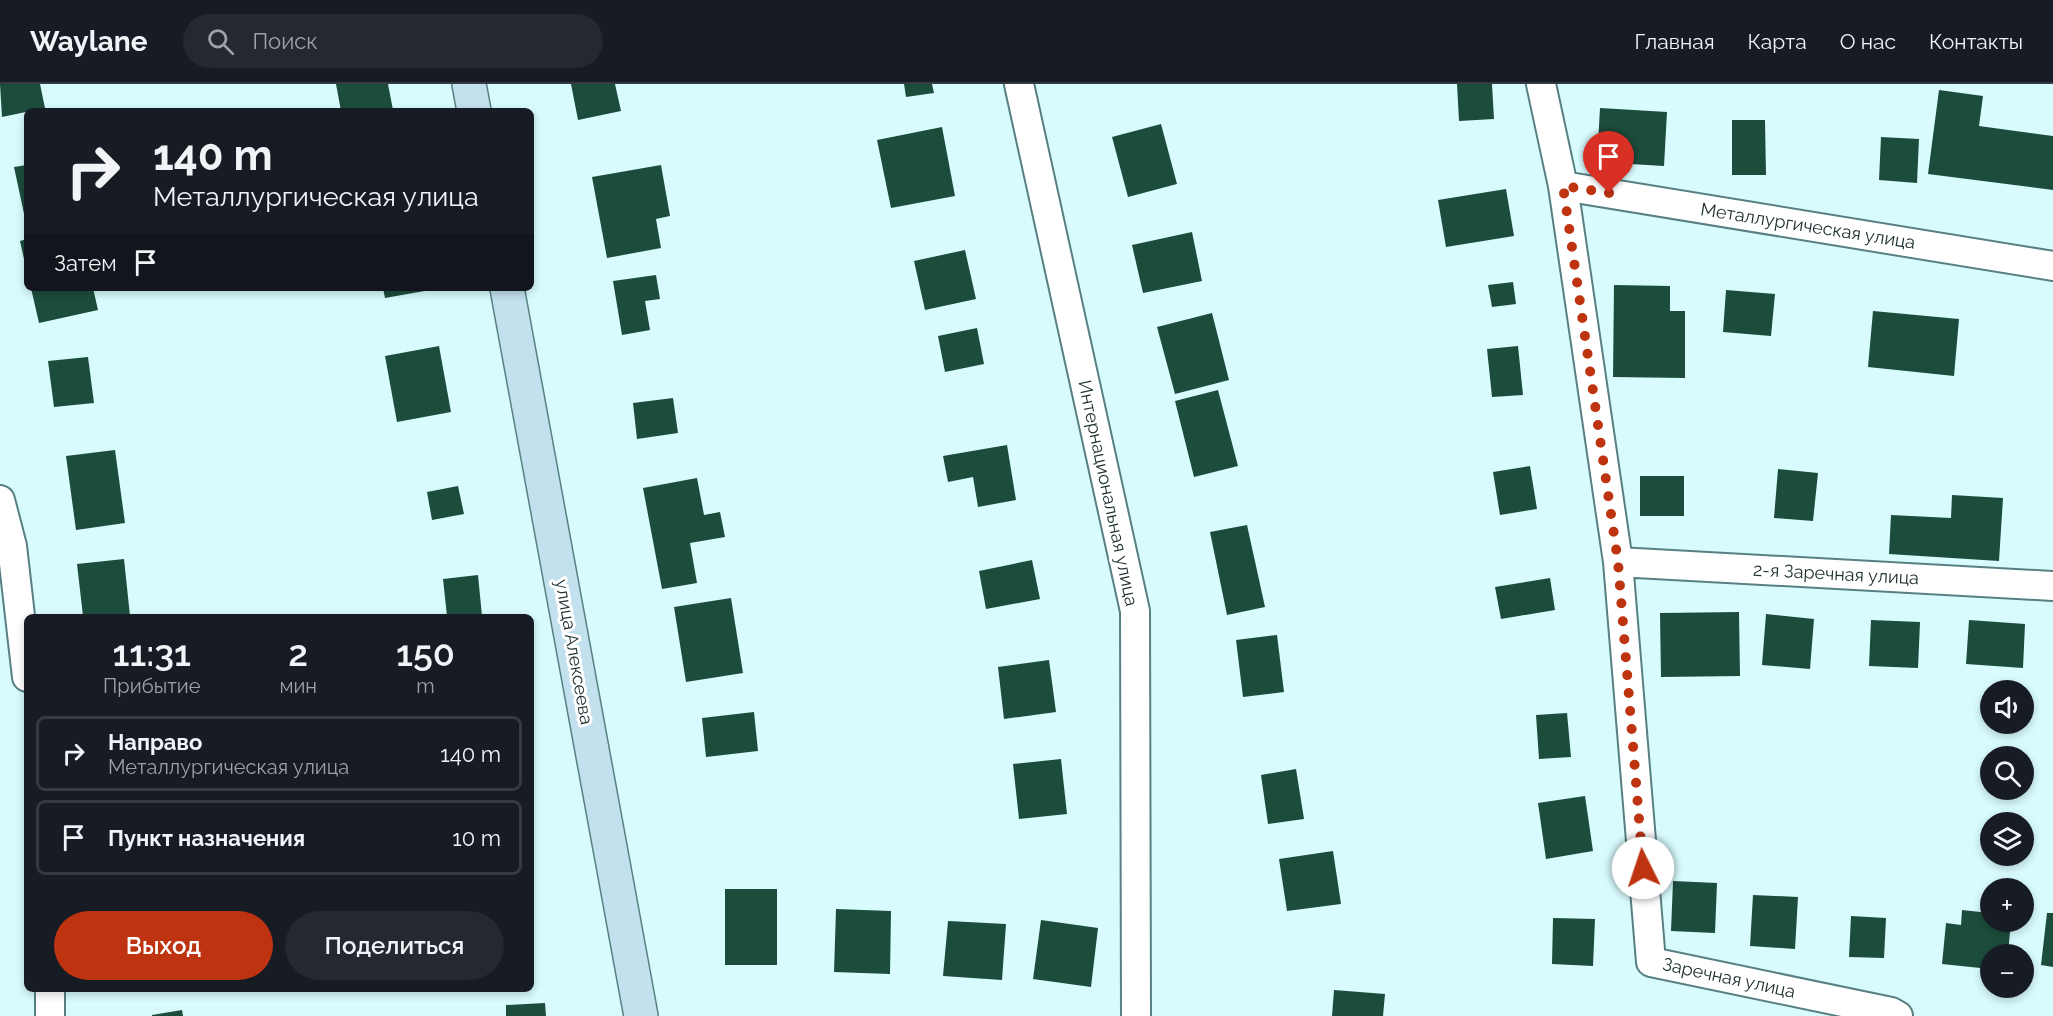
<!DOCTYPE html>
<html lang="ru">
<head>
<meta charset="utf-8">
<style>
	:root { --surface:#171b24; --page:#242831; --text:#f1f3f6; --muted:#9ea1a6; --line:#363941; --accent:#be3410 }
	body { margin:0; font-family:Raleway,sans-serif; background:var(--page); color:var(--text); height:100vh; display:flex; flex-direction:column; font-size:22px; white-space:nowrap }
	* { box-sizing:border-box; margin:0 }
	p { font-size:20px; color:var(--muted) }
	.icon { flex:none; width:33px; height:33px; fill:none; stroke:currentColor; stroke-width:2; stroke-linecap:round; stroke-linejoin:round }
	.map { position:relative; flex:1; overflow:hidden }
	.panel { position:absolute; left:24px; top:530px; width:510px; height:378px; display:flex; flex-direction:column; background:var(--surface); border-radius:9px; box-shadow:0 3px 9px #0003 }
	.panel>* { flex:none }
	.guide { position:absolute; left:24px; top:24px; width:510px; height:183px; border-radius:9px; box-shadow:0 3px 9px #0003; background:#171b24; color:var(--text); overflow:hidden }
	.fabs { position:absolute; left:1980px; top:596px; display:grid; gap:12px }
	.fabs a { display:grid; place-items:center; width:54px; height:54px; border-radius:50%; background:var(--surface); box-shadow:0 3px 9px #0003; font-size:30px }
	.pin { position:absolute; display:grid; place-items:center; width:51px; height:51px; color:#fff; margin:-62px -26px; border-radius:50% 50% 50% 0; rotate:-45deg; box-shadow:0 0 6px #0007 }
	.pin .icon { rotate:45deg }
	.me { position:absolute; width:66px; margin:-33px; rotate:356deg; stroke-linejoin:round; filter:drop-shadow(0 0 4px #0008) }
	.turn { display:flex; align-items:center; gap:21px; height:126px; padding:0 30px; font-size:27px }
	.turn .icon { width:78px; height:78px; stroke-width:2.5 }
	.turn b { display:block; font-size:42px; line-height:51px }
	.then { display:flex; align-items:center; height:57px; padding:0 30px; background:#0003; gap:12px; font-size:22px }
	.eta { display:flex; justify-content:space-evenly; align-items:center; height:102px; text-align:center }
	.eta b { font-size:36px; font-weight:600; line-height:42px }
	.action { display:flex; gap:12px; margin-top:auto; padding:12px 30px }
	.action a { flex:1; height:69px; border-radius:36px; background:var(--accent); color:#fff; font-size:24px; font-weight:600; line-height:69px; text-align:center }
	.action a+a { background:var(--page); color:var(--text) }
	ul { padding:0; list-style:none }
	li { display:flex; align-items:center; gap:18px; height:75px; margin:0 12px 9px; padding:0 18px; border:3px solid var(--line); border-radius:9px }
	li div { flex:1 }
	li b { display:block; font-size:22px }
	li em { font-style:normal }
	header { display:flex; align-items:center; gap:36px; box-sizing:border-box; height:84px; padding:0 30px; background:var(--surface); border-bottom:2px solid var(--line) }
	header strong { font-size:28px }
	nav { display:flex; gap:33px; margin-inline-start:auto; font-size:21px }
	.search { width:420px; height:54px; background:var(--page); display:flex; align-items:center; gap:15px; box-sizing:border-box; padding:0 21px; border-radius:33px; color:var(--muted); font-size:22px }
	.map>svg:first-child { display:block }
	.building { fill:#1c4d3c }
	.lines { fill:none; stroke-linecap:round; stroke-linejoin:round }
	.street-casing { stroke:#578083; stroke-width:32 }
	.secondary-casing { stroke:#578083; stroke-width:36 }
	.street { stroke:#fff; stroke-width:28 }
	.secondary { stroke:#c2e0ee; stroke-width:33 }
	.route { stroke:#be3410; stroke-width:10; stroke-dasharray:0 18 }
	.labels { text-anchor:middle; stroke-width:6; stroke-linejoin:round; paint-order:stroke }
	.street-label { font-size:18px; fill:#213233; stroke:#fff }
</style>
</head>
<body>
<header>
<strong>Waylane</strong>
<div class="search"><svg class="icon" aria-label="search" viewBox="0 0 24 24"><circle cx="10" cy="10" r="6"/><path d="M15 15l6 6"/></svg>Поиск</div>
<nav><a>Главная</a><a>Карта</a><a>О нас</a><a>Контакты</a></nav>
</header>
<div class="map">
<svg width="2053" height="932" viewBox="0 0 2053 932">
	<rect width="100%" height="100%" fill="#d8fbfd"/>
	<path class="building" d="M0,0H40L45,24L2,33Z
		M336,0H388L393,26L341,27Z
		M571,0H615L621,27L578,36Z
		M904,0H932L934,9L906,13Z
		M1457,0H1492L1494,35L1459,37Z
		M1939,6L1983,12L1979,42L2053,52V106L1928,90Z
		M1600,24L1667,28L1664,82L1597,78Z
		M1732,36H1765L1766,91H1732Z
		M1161,40L1177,100L1128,113L1112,53Z
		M942,43L955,112L891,124L877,56Z
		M1881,53L1919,55L1917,99L1879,96Z
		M27,81V139H26L14,83Z
		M661,81L670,132L656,135L661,164L607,174L592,93Z
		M1506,105L1514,152L1446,163L1438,116Z
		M1192,148L1202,197L1143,209L1132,161Z
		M27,155V183L26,184L20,157Z
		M965,166L976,215L925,226L914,177Z
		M656,191L660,215L645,217L650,246L622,251L613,197Z
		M1513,198L1516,220L1492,223L1488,201Z
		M1614,201L1670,202V227H1685V294L1613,293Z
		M31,204H93L98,226L39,239Z
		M383,204H430V206L385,214Z
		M1726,206L1775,210L1771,252L1723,248Z
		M1873,227L1959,235L1954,292L1868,283Z
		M1212,229L1229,296L1175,310L1157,243Z
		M977,244L984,280L945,288L938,252Z
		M439,262L451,328L397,338L385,272Z
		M1518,262L1523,311L1492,313L1487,265Z
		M88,273L94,319L54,323L48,277Z
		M1218,306L1238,382L1194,393L1175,317Z
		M673,314L678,349L637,355L633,319Z
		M1007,361L1016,416L978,423L973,393L948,398L943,372Z
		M115,366L125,439L76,446L66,372Z
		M1530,382L1537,425L1500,431L1493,388Z
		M1778,385L1818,389L1813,437L1774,434Z
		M1640,392H1684V432H1640Z
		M697,394L704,431L720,428L725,453L690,459L697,499L662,505L643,404Z
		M458,402L464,430L432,436L427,408Z
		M1952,411L2003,414L1999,477L1889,470L1891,431L1951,434Z
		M1247,441L1265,523L1227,531L1210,448Z
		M124,475L130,532H83L77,480Z
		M1032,476L1040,515L986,525L979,487Z
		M478,491L482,532H447L443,495Z
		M1550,494L1555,526L1501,535L1495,503Z
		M731,514L743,589L686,598L674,523Z
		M1739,528L1740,592L1661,593L1660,529Z
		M1766,530L1814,535L1810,585L1762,581Z
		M1871,536L1920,538L1918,584L1869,582Z
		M1969,536L2025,540L2023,584L1966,580Z
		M1277,551L1284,608L1243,613L1236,556Z
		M1049,576L1056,628L1004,635L998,583Z
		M754,628L758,667L706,673L702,634Z
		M1567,629L1571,673L1539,675L1536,631Z
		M1061,675L1067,730L1019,735L1013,680Z
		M1296,685L1304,735L1268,740L1261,691Z
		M1585,712L1593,767L1546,775L1538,719Z
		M1333,767L1341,820L1287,827L1279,775Z
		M1673,797L1717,799L1715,849L1671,847Z
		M725,805H777V881H725Z
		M1753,811L1798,813L1795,865L1750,862Z
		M836,825L891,827L890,890L834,888Z
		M1962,826L1990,829V837H2011L2008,870H1990V885L1942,880L1946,839L1961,841Z
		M2047,829H2053V883L2041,881Z
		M1851,832L1886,834L1884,874L1849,873Z
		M1553,834L1595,835L1593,882L1552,880Z
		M1041,836L1098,844L1091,903L1033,895Z
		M948,837L1006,840L1002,896L943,892Z
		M1334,906L1385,910L1383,932H1332Z
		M545,919L546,932H506V921Z
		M182,926L183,932H152V931Z"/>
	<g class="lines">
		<defs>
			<path id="street" d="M1019,0L1135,527L1136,932
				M1541,0L1563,102L1618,478L1651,878L1891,928L1898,932
				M1563,102L2053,182
				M0,416L12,462L27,593
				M1618,478L2053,502
				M50,904V932"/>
			<path id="secondary" d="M469,0L474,27
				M507,204L641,932"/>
		</defs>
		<use href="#street" class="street-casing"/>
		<use href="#secondary" class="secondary-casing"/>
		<use href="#street" class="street"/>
		<use href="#secondary" class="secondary"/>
	</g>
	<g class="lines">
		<path class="route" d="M1609,109L1563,102L1618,478L1643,784"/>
	</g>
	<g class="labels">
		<g class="street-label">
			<text transform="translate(1808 142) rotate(9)" y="6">Металлургическая улица</text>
			<text transform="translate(1108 409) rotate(78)" y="6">Интернациональная улица</text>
			<text transform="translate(1836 490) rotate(3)" y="6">2-я Заречная улица</text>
			<text transform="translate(574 568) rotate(80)" y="6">улица Алексеева</text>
			<text transform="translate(1729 894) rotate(12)" y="6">Заречная улица</text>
		</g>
	</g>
</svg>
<div class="fabs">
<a><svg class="icon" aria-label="sound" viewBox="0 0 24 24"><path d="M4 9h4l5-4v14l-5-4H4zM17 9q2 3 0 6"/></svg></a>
<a><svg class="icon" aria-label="search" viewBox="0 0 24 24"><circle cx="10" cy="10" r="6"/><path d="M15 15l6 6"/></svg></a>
<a><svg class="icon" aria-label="layers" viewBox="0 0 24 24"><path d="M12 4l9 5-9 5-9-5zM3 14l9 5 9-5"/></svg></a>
<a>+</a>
<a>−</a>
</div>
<div class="pin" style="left:1609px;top:109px;background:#d93025"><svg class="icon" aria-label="arrive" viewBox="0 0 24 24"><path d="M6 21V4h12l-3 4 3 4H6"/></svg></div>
<svg class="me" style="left:1643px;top:784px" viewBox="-20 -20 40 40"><circle r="19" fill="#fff"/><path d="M0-13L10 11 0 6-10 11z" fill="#be3410"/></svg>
<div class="guide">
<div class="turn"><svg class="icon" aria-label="right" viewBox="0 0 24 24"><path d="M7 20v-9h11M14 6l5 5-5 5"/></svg><div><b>140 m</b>Металлургическая улица</div></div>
<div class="then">Затем<svg class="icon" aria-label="arrive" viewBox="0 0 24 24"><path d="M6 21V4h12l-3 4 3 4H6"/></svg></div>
</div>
<section class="panel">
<div class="eta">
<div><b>11:31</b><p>Прибытие</p></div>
<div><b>2</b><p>мин</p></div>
<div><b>150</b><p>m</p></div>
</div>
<ul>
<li><svg class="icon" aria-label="right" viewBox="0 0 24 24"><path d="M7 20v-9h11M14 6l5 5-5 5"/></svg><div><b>Направо</b><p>Металлургическая улица</p></div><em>140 m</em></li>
<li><svg class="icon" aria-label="arrive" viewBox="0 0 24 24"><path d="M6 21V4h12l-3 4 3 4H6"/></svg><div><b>Пункт назначения</b></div><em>10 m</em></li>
</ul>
<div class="action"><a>Выход</a><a>Поделиться</a></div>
</section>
</div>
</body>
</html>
